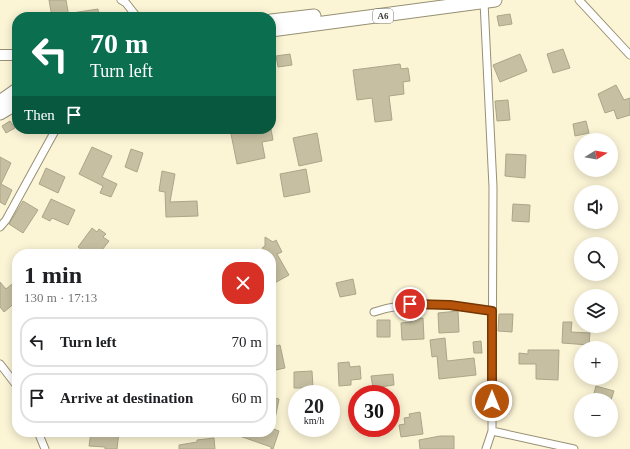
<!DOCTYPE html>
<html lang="en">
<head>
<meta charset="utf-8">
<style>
	:root { --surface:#fff; --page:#f2f2f2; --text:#202124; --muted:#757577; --line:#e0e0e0 }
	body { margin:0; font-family:"Times New Roman",serif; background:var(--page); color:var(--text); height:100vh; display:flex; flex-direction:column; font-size:15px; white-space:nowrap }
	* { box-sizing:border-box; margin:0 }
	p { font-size:13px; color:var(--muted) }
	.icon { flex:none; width:22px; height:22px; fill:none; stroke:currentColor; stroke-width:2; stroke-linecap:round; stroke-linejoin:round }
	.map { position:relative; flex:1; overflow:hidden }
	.side { position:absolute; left:12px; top:249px; width:264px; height:188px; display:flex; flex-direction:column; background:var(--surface); border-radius:16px; box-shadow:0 2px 10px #0003 }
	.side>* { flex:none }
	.top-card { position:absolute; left:12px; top:12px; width:264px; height:122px; border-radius:16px; box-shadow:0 2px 10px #0003; background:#0b6e4f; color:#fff; overflow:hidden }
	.needle { width:26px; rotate:79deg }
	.tools { position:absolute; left:574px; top:133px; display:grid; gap:8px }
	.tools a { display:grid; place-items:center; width:44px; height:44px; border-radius:50%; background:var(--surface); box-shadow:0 2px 10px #0003; font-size:20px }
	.speed { position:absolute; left:288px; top:385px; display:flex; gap:8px; font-size:20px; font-weight:700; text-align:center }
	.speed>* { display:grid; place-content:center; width:52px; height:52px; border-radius:50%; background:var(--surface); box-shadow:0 2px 10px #0003; line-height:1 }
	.speed small { font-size:10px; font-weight:400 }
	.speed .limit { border:6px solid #d22; background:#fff; color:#111 }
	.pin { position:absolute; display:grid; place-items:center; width:34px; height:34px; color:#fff; margin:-17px; border:2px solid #fff; border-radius:50%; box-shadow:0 1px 4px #0007 }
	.me { position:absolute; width:44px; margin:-22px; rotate:0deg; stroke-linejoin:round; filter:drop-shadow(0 0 3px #0008) }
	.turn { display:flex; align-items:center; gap:14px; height:84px; padding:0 12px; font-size:18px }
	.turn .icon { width:52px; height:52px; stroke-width:2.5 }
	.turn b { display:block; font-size:28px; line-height:34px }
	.then { display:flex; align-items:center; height:38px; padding:0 12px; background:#0003; gap:8px; font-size:15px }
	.round { display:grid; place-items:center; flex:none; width:42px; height:42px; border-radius:16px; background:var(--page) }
	.headline { display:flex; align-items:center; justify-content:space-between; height:68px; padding:0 12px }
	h1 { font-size:24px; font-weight:800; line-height:30px }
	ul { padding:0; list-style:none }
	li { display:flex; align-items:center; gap:12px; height:50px; margin:0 8px 6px; padding:0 4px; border:2px solid var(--line); border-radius:16px }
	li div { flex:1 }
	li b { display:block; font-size:15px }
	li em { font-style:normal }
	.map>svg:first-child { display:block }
	.building { fill:#c6bfa1; stroke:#aca689 }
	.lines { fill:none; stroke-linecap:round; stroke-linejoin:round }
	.street-casing { stroke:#979074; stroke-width:9 }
	.secondary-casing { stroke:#979074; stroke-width:12 }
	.highway-casing { stroke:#979074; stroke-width:15 }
	.street { stroke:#fff; stroke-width:7 }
	.secondary { stroke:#fff; stroke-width:10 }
	.highway { stroke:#fff; stroke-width:13 }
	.route-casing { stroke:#753606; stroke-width:10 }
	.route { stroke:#b45309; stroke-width:7 }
	.labels { text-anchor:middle; stroke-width:3; stroke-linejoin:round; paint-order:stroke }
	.shield { fill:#fff; stroke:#77766d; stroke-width:1 }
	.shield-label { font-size:9px; font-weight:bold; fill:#3d3b2f }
</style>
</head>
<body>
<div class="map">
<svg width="630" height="449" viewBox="0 0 630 449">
	<rect width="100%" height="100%" fill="#fbf4d5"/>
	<path class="building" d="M49,0H66L69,17H52Z
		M98,9L99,17H72V13Z
		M510,14L512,24L499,26L497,16Z
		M563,49L570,68L553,73L547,54Z
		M290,54L292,65L278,67L276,56Z
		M520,54L527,71L500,82L493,65Z
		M400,64L401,69L408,68L410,81L403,82L404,94L389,96L392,120L375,122L372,98L357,100L353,70Z
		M616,85L624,100L630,98V115L617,119L614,110L605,113L598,94Z
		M508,100L510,120L497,121L495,101Z
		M10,121L15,128L6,133L2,126Z
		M586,121L589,133L575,136L573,124Z
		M230,129H271L273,140L262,142L265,158L237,164Z
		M317,133L322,161L299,166L293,138Z
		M92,147L112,156L102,177L117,184L111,197L100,193L103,186L79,174Z
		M131,149L143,153L137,172L125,167Z
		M506,154L526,155L525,178L505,176Z
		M0,157L11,163L1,184L12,190L5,205L0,202Z
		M46,168L65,177L58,193L39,184Z
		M306,169L310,192L284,197L280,174Z
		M162,171L175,174L170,202L197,201L198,216L166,217L165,192L159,191Z
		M51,199L75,210L68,225L52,218L50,221L42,217Z
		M23,201L38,210L23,233L9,224Z
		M513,204L530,205L529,222L512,221Z
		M92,228L97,232L99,229L106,234L103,237L109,241L99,254H87L78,247Z
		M265,237L273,242L276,240L282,252L277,254L289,275L271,285V254H266L262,248L265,246Z
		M353,279L356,294L340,297L336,283Z
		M17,280V301L4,312L0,307V282L6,289Z
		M458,311L459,332L439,333L438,313Z
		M499,314H513L512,332L498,331Z
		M411,318H423L424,339L402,340L401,323L411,322Z
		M377,320H390V337H377Z
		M563,322H572L571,332L590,333L589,345L562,343Z
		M445,338L447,361L474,358L476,375L439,379L437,356L432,357L430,340Z
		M481,341L482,353H474L473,342Z
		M280,345L285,368L271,371V347Z
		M528,350H559L558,380L536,379V364H519V353L528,354Z
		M349,362L350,367L360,366L361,379L351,380V385L339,386L338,363Z
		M312,371L313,388H294V372Z
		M393,374L394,385L373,388L371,376Z
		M596,386L614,391L611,400H592Z
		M271,397L279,399L274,424H271Z
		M420,412L423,434L401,437L399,425L405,424L404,418L410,417L409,414Z
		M271,428L279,431L273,449H271V447L231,433V432H271Z
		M91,432H119L117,449H105V447L89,446Z
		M440,436H454V449H420L419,440Z
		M214,438L215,449H179V445L197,442V440Z"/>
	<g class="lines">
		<defs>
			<path id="street" d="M121,0L126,3L137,17
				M579,0L630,55
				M484,2L493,187L492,431L486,449
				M0,227L6,220L56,129
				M374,312C412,299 453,305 492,311
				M0,364L17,386
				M492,431L574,449
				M38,432L45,449"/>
			<path id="secondary" d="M0,55H17"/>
			<path id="highway" d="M271,21L314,16
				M271,30L495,0
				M0,102L17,90
				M0,113L17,103"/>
		</defs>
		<use href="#street" class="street-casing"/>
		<use href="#secondary" class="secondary-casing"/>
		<use href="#highway" class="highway-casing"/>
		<use href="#street" class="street"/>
		<use href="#secondary" class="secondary"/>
		<use href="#highway" class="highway"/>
	</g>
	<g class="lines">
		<defs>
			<path id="route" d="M410,304L450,305L492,311V401"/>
		</defs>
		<use href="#route" class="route-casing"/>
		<use href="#route" class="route"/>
	</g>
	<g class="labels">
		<rect class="shield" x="373" y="9" width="20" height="14" rx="3"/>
		<g class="shield-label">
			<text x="383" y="19">A6</text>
		</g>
	</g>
</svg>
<div class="tools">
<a><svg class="needle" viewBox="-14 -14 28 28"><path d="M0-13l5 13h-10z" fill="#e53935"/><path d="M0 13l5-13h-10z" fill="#757577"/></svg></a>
<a><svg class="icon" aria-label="sound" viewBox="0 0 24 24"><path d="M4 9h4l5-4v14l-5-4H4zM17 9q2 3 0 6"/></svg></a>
<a><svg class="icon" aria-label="search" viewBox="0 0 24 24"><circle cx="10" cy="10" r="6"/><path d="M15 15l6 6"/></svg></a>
<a><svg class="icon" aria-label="layers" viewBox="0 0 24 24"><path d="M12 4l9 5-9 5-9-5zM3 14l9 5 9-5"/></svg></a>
<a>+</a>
<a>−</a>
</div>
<div class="speed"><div>20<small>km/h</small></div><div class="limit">30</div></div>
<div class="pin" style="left:410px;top:304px;background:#d93025"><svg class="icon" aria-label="arrive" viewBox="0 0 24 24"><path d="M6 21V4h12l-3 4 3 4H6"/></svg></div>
<svg class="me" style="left:492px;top:401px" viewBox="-20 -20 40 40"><circle r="17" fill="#b45309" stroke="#fff" stroke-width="3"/><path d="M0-11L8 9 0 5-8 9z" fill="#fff"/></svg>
<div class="top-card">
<div class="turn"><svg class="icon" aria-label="left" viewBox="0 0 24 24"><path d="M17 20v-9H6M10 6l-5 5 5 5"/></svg><div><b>70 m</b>Turn left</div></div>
<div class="then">Then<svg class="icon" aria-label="arrive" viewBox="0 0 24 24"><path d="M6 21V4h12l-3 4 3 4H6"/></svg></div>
</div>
<section class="side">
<div class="headline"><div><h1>1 min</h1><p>130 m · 17:13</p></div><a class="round" style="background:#d93025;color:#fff"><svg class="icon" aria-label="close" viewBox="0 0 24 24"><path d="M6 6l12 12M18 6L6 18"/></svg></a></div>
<ul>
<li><svg class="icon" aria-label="left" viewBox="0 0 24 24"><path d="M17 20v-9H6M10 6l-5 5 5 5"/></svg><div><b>Turn left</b></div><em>70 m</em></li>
<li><svg class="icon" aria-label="arrive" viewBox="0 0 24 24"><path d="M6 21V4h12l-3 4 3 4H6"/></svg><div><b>Arrive at destination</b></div><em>60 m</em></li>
</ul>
</section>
</div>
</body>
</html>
